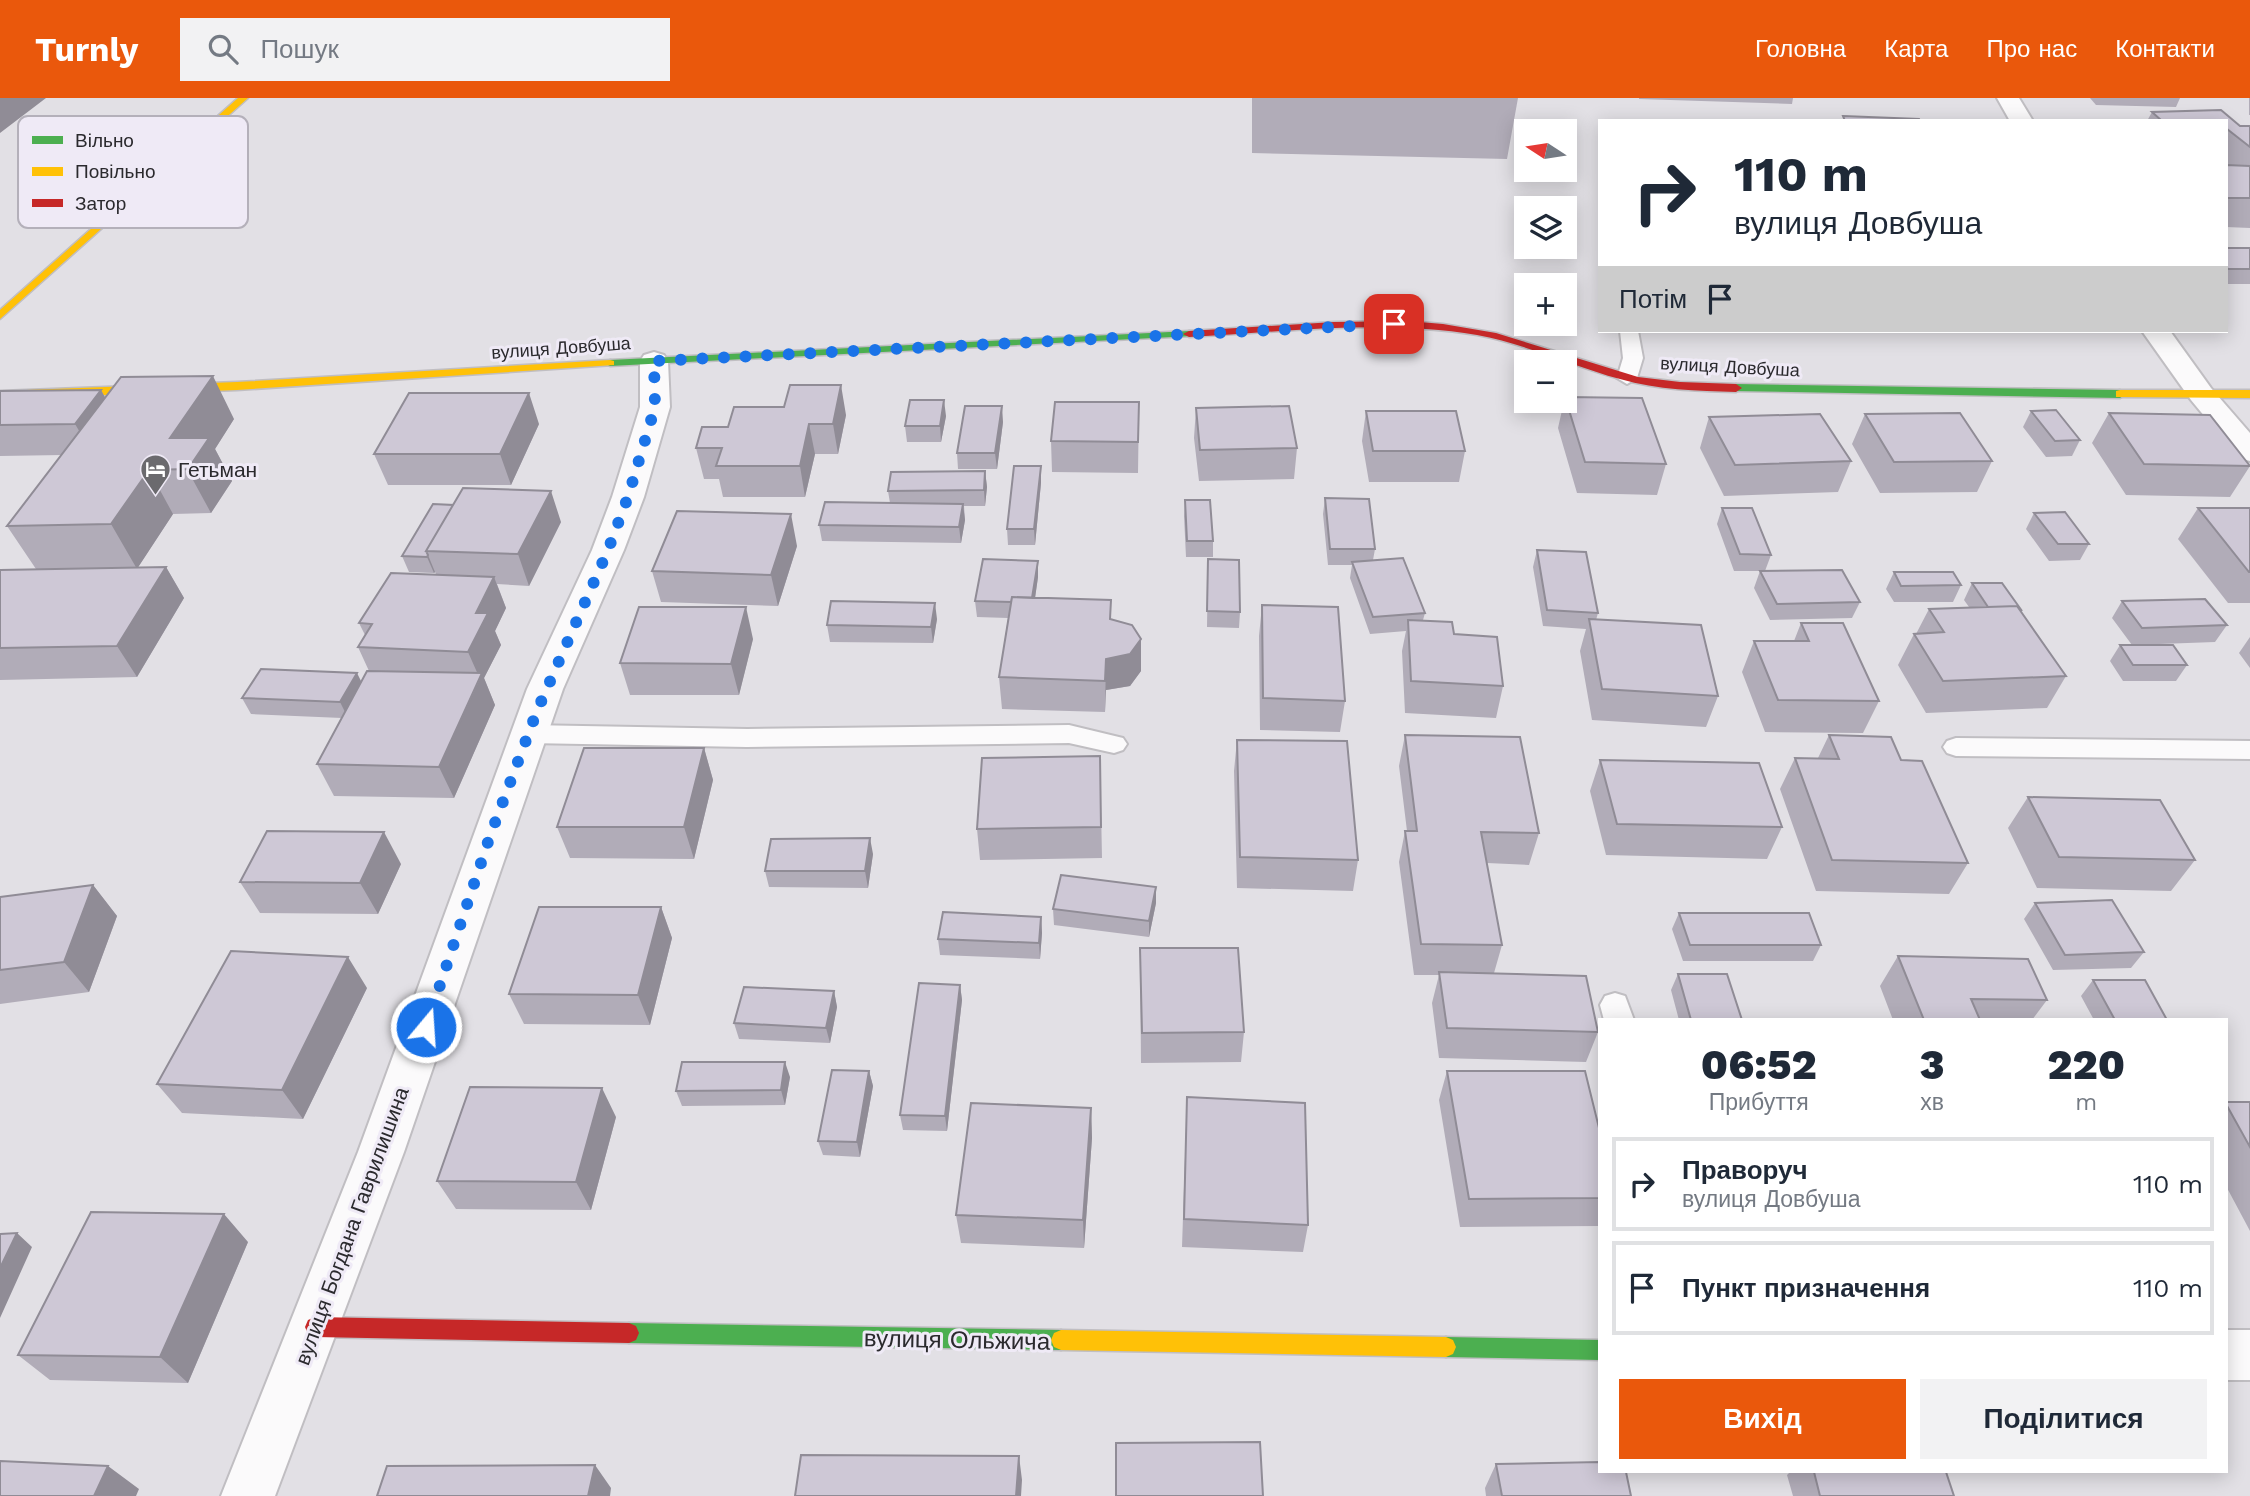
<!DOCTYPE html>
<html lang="uk">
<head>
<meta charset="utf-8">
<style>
	:root { --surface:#fff; --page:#f2f2f3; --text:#1f2937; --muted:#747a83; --line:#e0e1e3; --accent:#ea580c }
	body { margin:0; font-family:"Work Sans",sans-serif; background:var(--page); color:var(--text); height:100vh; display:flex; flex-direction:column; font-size:26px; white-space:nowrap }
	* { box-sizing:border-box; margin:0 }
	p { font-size:23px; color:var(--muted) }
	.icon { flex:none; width:38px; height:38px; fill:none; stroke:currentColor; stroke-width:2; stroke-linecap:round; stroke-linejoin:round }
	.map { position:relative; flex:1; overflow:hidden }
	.details { position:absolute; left:1598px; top:920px; width:630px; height:455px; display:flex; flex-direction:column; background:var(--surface); border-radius:0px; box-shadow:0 4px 18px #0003 }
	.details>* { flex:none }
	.guide { position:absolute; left:1598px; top:21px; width:630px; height:214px; border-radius:0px; box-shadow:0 4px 18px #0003; background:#fff; color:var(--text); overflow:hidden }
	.needle { width:46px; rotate:282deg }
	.controls { position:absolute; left:1514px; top:21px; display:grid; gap:14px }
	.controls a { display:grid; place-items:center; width:63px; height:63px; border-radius:0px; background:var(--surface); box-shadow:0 4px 18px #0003; font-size:35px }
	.pin { position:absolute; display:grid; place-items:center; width:60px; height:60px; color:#fff; margin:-30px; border-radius:14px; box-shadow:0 4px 10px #0006 }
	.me { position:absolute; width:77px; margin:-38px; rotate:18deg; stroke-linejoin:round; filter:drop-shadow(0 0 5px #0008) }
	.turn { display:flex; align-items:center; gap:24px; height:147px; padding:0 21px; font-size:32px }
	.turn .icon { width:91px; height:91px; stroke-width:2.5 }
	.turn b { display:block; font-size:49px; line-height:60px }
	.then { display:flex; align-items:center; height:66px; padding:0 21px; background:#0003; gap:14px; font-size:26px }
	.eta { display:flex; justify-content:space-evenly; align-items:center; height:119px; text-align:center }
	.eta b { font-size:42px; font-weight:800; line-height:49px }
	.primary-button { display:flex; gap:14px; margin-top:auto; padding:14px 21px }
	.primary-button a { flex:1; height:80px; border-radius:0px; background:var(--accent); color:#fff; font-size:28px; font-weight:800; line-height:80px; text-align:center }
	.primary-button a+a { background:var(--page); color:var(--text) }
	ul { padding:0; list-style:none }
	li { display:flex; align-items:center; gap:21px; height:94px; margin:0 14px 10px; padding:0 7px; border:4px solid var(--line); border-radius:0px }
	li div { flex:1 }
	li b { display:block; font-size:26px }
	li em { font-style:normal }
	header { display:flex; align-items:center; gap:42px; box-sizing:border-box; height:98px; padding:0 35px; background:var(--accent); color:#fff }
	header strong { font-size:33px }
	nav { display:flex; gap:38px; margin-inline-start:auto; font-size:24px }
	.search { width:490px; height:63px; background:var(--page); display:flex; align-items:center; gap:18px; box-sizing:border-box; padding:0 24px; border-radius:0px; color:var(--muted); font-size:26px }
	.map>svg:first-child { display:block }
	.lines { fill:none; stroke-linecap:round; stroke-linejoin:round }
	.lane-casing { stroke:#c0bec2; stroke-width:4 }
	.street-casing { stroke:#c0bec2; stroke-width:4 }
	.fast-casing { stroke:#c0bec2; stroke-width:3 }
	.slow-casing { stroke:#c0bec2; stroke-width:3 }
	.jam-casing { stroke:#c0bec2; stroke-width:3 }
	.lane { fill:#fbfafb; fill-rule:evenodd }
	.street { fill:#fbfafb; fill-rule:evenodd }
	.fast { fill:#4caf50; fill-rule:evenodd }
	.slow { fill:#ffc107; fill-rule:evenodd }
	.jam { fill:#c62828; fill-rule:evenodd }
	.wall { fill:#b1acb8 }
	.shaded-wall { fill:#908c96 }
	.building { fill:#cec8d6; stroke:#908c96; stroke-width:2 }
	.route { stroke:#1a73e8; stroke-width:12; stroke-dasharray:0 21.6 }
	.labels { text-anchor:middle; stroke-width:6; stroke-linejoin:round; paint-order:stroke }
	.far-street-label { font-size:18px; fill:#2b2a2e; stroke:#efeaf6 }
	.poi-label { font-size:21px; fill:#2b2a2e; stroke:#efeaf6; text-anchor:start }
	.street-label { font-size:21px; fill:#2b2a2e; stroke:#efeaf6 }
	.near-street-label { font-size:24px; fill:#2b2a2e; stroke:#efeaf6 }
	.key { fill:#efeaf6; stroke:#b4b0ba; stroke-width:2 }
	.key-label { font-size:19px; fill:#2b2a2e }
</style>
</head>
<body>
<header>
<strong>Turnly</strong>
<div class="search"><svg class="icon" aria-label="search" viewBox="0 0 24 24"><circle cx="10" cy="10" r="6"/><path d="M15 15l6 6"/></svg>Пошук</div>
<nav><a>Головна</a><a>Карта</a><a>Про нас</a><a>Контакти</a></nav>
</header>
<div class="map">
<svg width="2250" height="1398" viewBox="0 0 2250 1398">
	<rect width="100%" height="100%" fill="#e2e0e5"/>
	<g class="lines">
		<defs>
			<path id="lane" d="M1620,233H1638L1643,260L1637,280L1627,286L1617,280L1623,260Z
				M528,627L747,631L1069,627L1123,640L1127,646L1123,652L1114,655L1069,645L747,649L528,645L519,642L515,636L519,630Z
				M1956,640L2250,643V661L1956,658L1947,655L1943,649L1947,643Z
				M1615,895L1625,898L1634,922H1604L1600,907L1605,898Z"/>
			<path id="street" d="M1997,0H2019L2033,23H2010Z
				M2142,233H2170L2211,290L2250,335V363L2239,360L2191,302Z
				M654,254L664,257L668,263L670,309L644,399L624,452L563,591L404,1054L275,1398H221L358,1054L527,591L592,452L612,399L640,309V263L644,257Z
				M2226,1232H2250V1282H2226Z"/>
			<path id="fast" d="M1189,233L1193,234V238L610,268L604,265L610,262Z
				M1736,286L2120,292L2126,296L2120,300L1732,293L1730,290Z
				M629,1225L1061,1232L1068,1235L1071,1242L1068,1249L1061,1252L629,1245L622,1242L619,1235L622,1228Z
				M1446,1239L1600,1242V1262L1446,1259L1439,1256L1436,1249L1439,1242Z"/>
			<path id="slow" d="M238,0H248L0,221V212Z
				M610,262L614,263V267L237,292L0,301V293L237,284Z
				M2120,292H2250V300L2116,299V293Z
				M1061,1232L1446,1239L1453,1242L1456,1249L1453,1256L1446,1259L1061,1252L1054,1249L1051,1242L1054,1235Z"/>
			<path id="jam" d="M1408,223L1443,226L1496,235L1638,279L1680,284L1736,286L1742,290L1736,294C1697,293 1658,292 1620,281C1572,268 1526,246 1477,237C1382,221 1284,234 1189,239L1183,236L1189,233L1334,224Z
				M315,1219L629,1225L636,1228L639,1235L636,1242L629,1245L315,1239L308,1236L305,1229L308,1222Z"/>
		</defs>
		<use href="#lane" class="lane-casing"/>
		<use href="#street" class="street-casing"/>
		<use href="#fast" class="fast-casing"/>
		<use href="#slow" class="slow-casing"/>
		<use href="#jam" class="jam-casing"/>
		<use href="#lane" class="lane"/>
		<use href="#street" class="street"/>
		<use href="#fast" class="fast"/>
		<use href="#slow" class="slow"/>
		<use href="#jam" class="jam"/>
	</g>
	<path class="wall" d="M1252,0H1518L1507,61L1252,55Z
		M1639,0H1793L1792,6L1639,1Z
		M2090,0H2180L2176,9L2096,7Z
		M2249,0H2250V17H2249Z
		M2221,12L2240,28H2250V130L2226,129V23H2147L2152,14Z
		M2226,150H2250V186H2226Z
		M101,292L105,300L234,321L215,351L232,383L211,415L173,416L138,469H166L184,500L137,579L0,582V472L36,471L7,428L62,357L0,358V293Z
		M1565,299L1666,366L1657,397L1577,395L1558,330Z
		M1139,304L1138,375L1052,374L1051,343Z
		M1196,310L1297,350L1294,381L1199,383L1194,340Z
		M1366,313L1465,353L1459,384H1369L1362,343Z
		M2031,313L2080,342L2072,358L2046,359L2023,329Z
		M2109,315L2250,368L2230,399L2126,397L2092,345Z
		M1865,316L1992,363L1977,394L1880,395L1852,346Z
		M846,317L838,356H815L805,399H723L719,381H704L696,350L728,329Z
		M946,318L941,344H907L905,328Z
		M1709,319L1851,363L1838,394L1724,398L1700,350Z
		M1003,324L997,371H958L957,355Z
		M539,326L511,387H388L374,356Z
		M985,373L987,389L985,408H964L965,422L961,445L822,443L819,427L890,405L888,393Z
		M1041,385L1035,447H1008L1007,431Z
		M1325,400L1375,451L1373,462L1425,515L1423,522L1454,536L1503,588L1496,620L1405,615L1402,553L1406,533L1370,536L1350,480L1352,467H1328L1323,416Z
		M1185,402L1213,443V459H1186L1184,418Z
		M1722,410L1771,457L1765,473L1860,504L1852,520L1770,522L1754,490L1760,473H1734L1717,426Z
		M2198,410H2250V505H2228L2178,441Z
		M2034,415L2089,446L2080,462L2049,463L2026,431Z
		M561,424L529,488L497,486L506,510L495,533L501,547L484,580L495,607L454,700L334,698L317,666L342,620L251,616L242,600L361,584L369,573L358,549L365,537L359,525L436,476L435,474L434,475L409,474L402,458Z
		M797,448L778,508L661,504L652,473Z
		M1537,452L1598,515L1596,522L1718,598L1706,629L1592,622L1580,553L1586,531L1543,528L1533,469Z
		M1208,461L1240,514L1239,530L1207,529Z
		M1038,463V479L1035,500L1111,502V521L1141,573L1130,588L1106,592L1105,614L1002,611L999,579L1008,520L977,519L975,503Z
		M1894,474L1961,487L1953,504H1894L1886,491Z
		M1972,485L2021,514L2066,578L2047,610L1926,615L1898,567L1914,536H1916L1929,511L1969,509L1964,502Z
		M2122,503L2227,527L2215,544L2132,547L2112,520Z
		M1262,507L1345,603L1340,634L1260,632L1259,538Z
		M937,521L933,545L830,544L827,527Z
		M1801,525L1879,603L1863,635L1765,634L1742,574L1754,543H1794Z
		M2250,539V570L2239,555Z
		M753,541L739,597H630L620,565Z
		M2120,547L2187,567L2176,583H2123L2110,563Z
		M1405,637L1539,735L1529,767L1487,765L1502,847L1494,875L1598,934L1586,964L1439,960L1432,905L1439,877H1414L1399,764L1405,733H1407L1399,668Z
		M1829,637L1901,662L1968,765L1949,796L1816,793L1780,691L1795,660H1818Z
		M1237,642L1358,762L1353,793L1237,790L1234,673Z
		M704,650L713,682L694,761L570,760L557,729Z
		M1100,658L1102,760L980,762L977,731Z
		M1600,662L1782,729L1767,761L1606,757L1590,693Z
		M2028,699L2195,762L2171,793L2037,790L2008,730Z
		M873,756L868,790L769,789L765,773Z
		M401,766L378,816L260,815L240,784Z
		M93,787L117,818L89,894L0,906V799Z
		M1156,805L1149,839L1054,827L1053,811Z
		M2035,805L2144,854L2131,870L2053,872L2024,821Z
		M661,809L672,840L650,927L524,926L509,896Z
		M1679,815L1821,847L1813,863H1683L1672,831Z
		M1041,819L1042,835L1040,861L940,857L938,841Z
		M1140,850L1244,934L1241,964L1141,965Z
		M1898,858L2047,902L2032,922H1893L1880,888Z
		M1678,876L1742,922H1679L1671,892Z
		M2093,882L2167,922H2094L2081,898Z
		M960,887L962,902L947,1033L903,1032L900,1017Z
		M367,890L303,1021L182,1015L157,986Z
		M834,893L837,909L830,945L739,941L734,925Z
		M869,973L873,988L860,1059L823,1057L818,1043Z
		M1447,973L1600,1034V1128L1460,1129L1439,1002Z
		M790,979L785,1007L682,1008L676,993Z
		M1187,999L1308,1127L1303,1154L1182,1149Z
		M2226,1004H2250V1133L2226,1088Z
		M1091,1010L1092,1040L1084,1150L961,1145L956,1117Z
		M616,1019L591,1112L456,1111L437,1083Z
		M248,1144L188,1285L50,1282L18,1257Z
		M1496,1366L1631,1398H1486L1485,1390Z
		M1790,1374H1946L1954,1398H1793L1787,1377Z"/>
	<path class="shaded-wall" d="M0,0H46L0,35Z
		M213,278L234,321L215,351L232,383L211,415L170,340Z
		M841,287L846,317L838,356L833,326Z
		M101,292L118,323L93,356L75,326Z
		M529,295L539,326L511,387L500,356Z
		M944,302L946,318L941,344L940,328Z
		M1002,308L1003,324L997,371L995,355Z
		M809,326L815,356L805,399L800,368Z
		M1041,368V385L1035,447L1034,431Z
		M149,372L173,416L137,471L111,426Z
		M985,373L987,389L985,408L984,392Z
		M551,393L561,424L529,488L518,456Z
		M963,406L965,422L961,445L959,429Z
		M791,416L797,448L778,508L771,477Z
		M428,457L435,474L434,475L427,459Z
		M1038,463V479L1032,521L1031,505Z
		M166,469L184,500L137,579L117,548Z
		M494,479L506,510L495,533L501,547L484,580L495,607L454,700L439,669L480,581L468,554L476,515Z
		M935,505L937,521L933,545L931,529Z
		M746,509L753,541L739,597L731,566Z
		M1141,541V573L1130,588L1106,592L1105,614L1106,561Z
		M357,575L365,591L348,620L340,604Z
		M704,650L713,682L694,761L684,729Z
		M384,734L401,766L378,816L360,785Z
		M870,740L873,756L868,790L865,773Z
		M93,787L117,818L89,894L64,864Z
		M1156,789V805L1149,839V823Z
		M661,809L672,840L650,927L638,897Z
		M1041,819L1042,835L1040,861L1039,845Z
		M348,859L367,890L303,1021L282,992Z
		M960,887L962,902L947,1033L945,1018Z
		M834,893L837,909L830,945L826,930Z
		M785,964L790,979L785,1007L781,992Z
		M869,973L873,988L860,1059L857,1044Z
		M602,990L616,1019L591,1112L576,1084Z
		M1091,1010L1092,1040L1084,1150L1083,1122Z
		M224,1116L248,1144L188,1285L160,1259Z
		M17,1135L32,1149L0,1220V1170Z
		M1019,1358L1022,1382L1021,1398H1016Z
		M595,1367L611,1390L610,1398H588Z
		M108,1368L139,1391L136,1398H94Z"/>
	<path class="building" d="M2221,12L2240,28H2250V49L2227,31H2226V23H2162L2152,14Z
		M1843,18L1919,21L1920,23H1845Z
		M2226,67L2250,68V100H2226Z
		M2226,150H2250V171H2228L2226,168Z
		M213,278L170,340H209L188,371L149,372L111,426L7,428L121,279Z
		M790,287H841L833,326H809L800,368H716L722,350H696L702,329H728L734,309H784Z
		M101,292L75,326L0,327V293Z
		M409,295H529L500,356H374Z
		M1565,299L1642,300L1666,366L1585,364Z
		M910,302H944L940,328H905Z
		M1055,304H1139L1138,344L1051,343Z
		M965,308H1002L995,355H957Z
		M1289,308L1297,350L1200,352L1196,310Z
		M2056,312L2080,342L2055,343L2031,313Z
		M1366,313H1456L1465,353H1373Z
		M1960,315L1992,363L1894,364L1865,316Z
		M2109,315L2210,317L2250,368L2144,366Z
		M1820,316L1851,363L1735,367L1709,319Z
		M1014,368H1041L1034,431H1007Z
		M985,373L984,392L888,393L891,374Z
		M463,390L551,393L518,456L426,453Z
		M1325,400L1369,401L1375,451H1330Z
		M1185,402H1210L1213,443H1187Z
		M825,404L963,406L959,429L819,427Z
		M433,406L453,407L426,453L428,457L427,459L402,458Z
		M1722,410H1752L1771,457L1740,456Z
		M2198,410H2250V474H2249Z
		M677,413L791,416L771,477L652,473Z
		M2065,414L2089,446H2058L2034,415Z
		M1537,452L1586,454L1598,515L1547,512Z
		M1403,460L1425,515L1373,519L1352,464Z
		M983,461L1038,463L1032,500L1012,499L1011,504L975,503Z
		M1208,461L1239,462L1240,514L1207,513Z
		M166,469L117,548L0,550V472Z
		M1842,472L1860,504L1777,506L1760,473Z
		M1894,474H1953L1961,487L1901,488Z
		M391,475L494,479L476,515H488L468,554L358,549L372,526L359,525Z
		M1972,485H2002L2022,513L2017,508L1988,509Z
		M1012,499L1111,502L1110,521L1132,527L1141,541L1130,556L1106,561L1105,583L999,579Z
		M2205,501L2227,527L2142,530L2122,503Z
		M831,503L935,505L931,529L827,527Z
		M1262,507L1338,509L1345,603L1263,600Z
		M2017,508L2066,578L1943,583L1914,536L1944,534L1929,511Z
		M639,509H746L731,566L620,565Z
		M1589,521L1701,527L1718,598L1602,591Z
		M1408,522L1452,524L1454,536L1497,539L1503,588L1411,583Z
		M1801,525H1843L1879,603L1778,602L1754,543H1809Z
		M2120,547H2173L2187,567H2133Z
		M261,571L357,575L340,604L242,600Z
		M367,573L482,575L439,669L317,666Z
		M1405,637L1520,639L1539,735L1481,734L1502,847L1421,846L1405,733H1417Z
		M1829,637L1891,639L1901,662L1922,663L1968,765L1832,762L1795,660L1839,661Z
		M1237,642L1347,643L1358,762L1240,759Z
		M584,650H704L684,729H557Z
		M1100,658L1101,729L977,731L982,660Z
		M1600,662L1759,665L1782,729L1617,726Z
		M2028,699L2160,702L2195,762L2059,759Z
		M267,733L384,734L360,785L240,784Z
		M870,740L865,773H765L771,741Z
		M1061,777L1156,789L1149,823L1053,811Z
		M93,787L64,864L0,872V799Z
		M2112,802L2144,854L2065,857L2035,805Z
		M539,809H661L638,897L509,896Z
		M943,814L1041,819L1039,845L938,841Z
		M1679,815H1809L1821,847H1690Z
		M1140,850H1238L1244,934L1142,935Z
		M231,853L348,859L282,992L157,986Z
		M1898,858L2028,861L2047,902L1971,901L1980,922H1924Z
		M1439,874L1586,878L1598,934L1447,930Z
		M1678,876H1727L1742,922H1691Z
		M2093,882H2145L2167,922H2115Z
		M919,885L960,887L945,1018L900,1017Z
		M744,889L834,893L826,930L734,925Z
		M682,964H785L781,992L676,993Z
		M832,972L869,973L857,1044L818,1043Z
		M1447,973H1585L1600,1034V1100L1469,1101Z
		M470,989L602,990L576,1084L437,1083Z
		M1187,999L1305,1005L1308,1127L1184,1121Z
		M2226,1004H2250V1049L2226,1006Z
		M971,1005L1091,1010L1083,1122L956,1117Z
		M91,1114L224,1116L160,1259L18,1257Z
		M17,1135L0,1170V1136Z
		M1260,1344L1263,1398H1116V1345Z
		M801,1357L1019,1358L1016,1398H795Z
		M0,1363L108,1368L94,1398H0Z
		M1600,1364V1374H1626L1631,1398H1502L1496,1366Z
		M595,1367L588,1398H377L387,1368Z
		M1814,1374H1946L1954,1398H1820Z"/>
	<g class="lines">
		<path class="route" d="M426,929L490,738L537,613L608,452L628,399L655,309L654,263L1394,226"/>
	</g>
	<defs>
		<symbol id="hotel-pin" viewBox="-11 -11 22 30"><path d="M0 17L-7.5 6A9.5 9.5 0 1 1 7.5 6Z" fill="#6b6a6e" stroke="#efeaf6"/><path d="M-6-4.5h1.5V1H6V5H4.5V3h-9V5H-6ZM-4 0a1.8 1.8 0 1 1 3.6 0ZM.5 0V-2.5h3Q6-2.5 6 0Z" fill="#fff"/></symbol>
	</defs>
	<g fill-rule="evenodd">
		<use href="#hotel-pin" x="138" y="354" width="35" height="47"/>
	</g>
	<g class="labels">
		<g class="far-street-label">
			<text transform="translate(561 250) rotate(-4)" y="6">вулиця Довбуша</text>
			<text transform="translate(1730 269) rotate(3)" y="6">вулиця Довбуша</text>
		</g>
		<g class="poi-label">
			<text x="178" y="379">Гетьман</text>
		</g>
		<g class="street-label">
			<text transform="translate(352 1128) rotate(-70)" y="7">вулиця Богдана Гаврилишина</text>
		</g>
		<g class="near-street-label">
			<text transform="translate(957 1242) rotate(1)" y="8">вулиця Ольжича</text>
		</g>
	</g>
	<rect x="18" y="18" width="230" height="112" rx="10" class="key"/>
	<rect x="32" y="38" width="31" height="8" fill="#4caf50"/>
	<rect x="32" y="69" width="31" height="9" fill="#ffc107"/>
	<rect x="32" y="101" width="31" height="8" fill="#c62828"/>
	<g class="key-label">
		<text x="75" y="49">Вільно</text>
		<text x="75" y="80">Повільно</text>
		<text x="75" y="112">Затор</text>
	</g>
</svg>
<div class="controls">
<a><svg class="needle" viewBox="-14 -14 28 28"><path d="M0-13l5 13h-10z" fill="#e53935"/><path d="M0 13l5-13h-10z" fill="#747a83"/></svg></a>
<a><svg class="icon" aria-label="layers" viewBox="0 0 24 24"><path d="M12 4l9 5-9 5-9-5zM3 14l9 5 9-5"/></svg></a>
<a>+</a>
<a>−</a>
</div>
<div class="pin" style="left:1394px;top:226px;background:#d93025"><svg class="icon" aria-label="arrive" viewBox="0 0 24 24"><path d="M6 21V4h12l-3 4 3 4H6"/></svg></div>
<svg class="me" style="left:426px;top:929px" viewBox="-20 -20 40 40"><circle r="17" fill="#1a73e8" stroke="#fff" stroke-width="3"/><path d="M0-11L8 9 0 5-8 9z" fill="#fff"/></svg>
<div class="guide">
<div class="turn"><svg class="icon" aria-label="right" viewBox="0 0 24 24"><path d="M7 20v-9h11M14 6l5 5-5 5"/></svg><div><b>110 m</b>вулиця Довбуша</div></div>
<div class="then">Потім<svg class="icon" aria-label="arrive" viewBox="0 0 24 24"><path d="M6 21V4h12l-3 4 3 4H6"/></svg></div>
</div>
<section class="details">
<div class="eta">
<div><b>06:52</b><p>Прибуття</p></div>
<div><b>3</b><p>хв</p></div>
<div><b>220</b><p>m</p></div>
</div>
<ul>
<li><svg class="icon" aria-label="right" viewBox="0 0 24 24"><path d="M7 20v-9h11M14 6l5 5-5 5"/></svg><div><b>Праворуч</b><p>вулиця Довбуша</p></div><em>110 m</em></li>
<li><svg class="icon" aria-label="arrive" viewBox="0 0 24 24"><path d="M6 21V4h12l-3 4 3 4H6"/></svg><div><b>Пункт призначення</b></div><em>110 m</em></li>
</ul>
<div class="primary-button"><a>Вихід</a><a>Поділитися</a></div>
</section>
</div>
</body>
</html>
